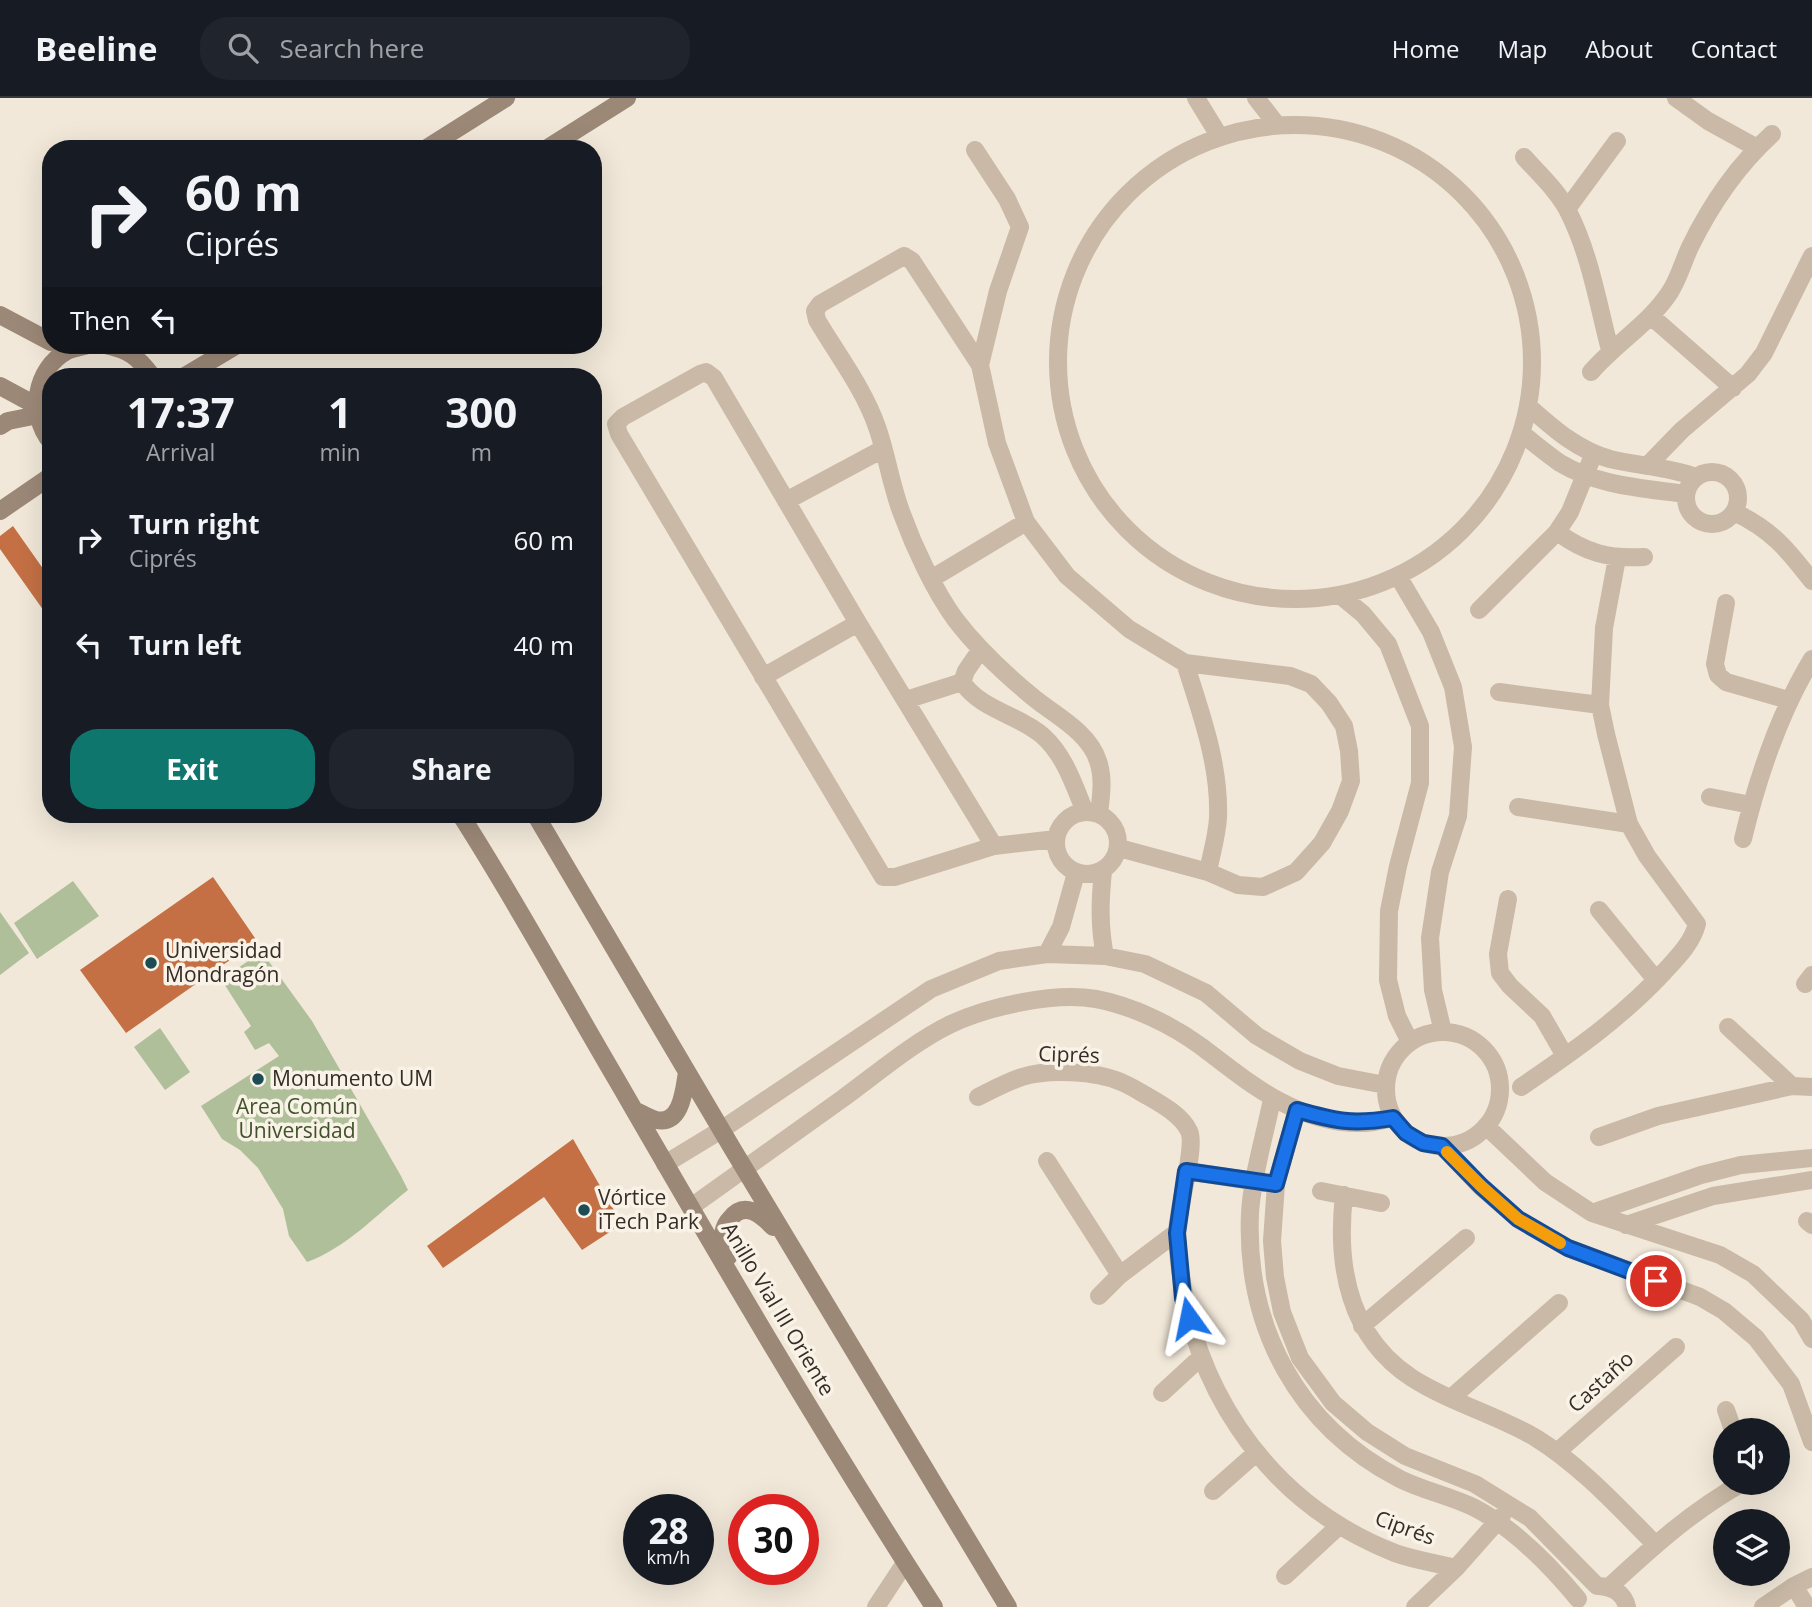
<!DOCTYPE html>
<html lang="en">
<head>
<meta charset="utf-8">
<style>
	:root { --surface:#171b24; --page:#20242c; --text:#f1f3f6; --muted:#9ea1a6; --line:#363941; --accent:#0f766e }
	body { margin:0; font-family:"Open Sans",sans-serif; background:var(--page); color:var(--text); height:100vh; display:flex; flex-direction:column; font-size:26px; white-space:nowrap }
	* { box-sizing:border-box; margin:0 }
	p { font-size:23px; color:var(--muted) }
	.icon { flex:none; width:38px; height:38px; fill:none; stroke:currentColor; stroke-width:2; stroke-linecap:round; stroke-linejoin:round }
	.map { position:relative; flex:1; overflow:hidden }
	.details { position:absolute; left:42px; top:270px; width:560px; height:455px; display:flex; flex-direction:column; background:var(--surface); border-radius:28px; box-shadow:0 7px 28px #0002 }
	.details>* { flex:none }
	.top-card { position:absolute; left:42px; top:42px; width:560px; height:214px; border-radius:28px; box-shadow:0 7px 28px #0002; background:#171b24; color:var(--text); overflow:hidden }
	.buttons { position:absolute; left:1713px; top:1320px; display:grid; gap:14px }
	.buttons a { display:grid; place-items:center; width:77px; height:77px; border-radius:50%; background:var(--surface); box-shadow:0 7px 28px #0002; font-size:35px }
	.speed { position:absolute; left:623px; top:1396px; display:flex; gap:14px; font-size:35px; font-weight:700; text-align:center }
	.speed>* { display:grid; place-content:center; width:91px; height:91px; border-radius:50%; background:var(--surface); box-shadow:0 7px 28px #0002; line-height:1 }
	.speed small { font-size:18px; font-weight:400 }
	.speed .limit { border:10px solid #d22; background:#fff; color:#111 }
	.pin { position:absolute; display:grid; place-items:center; width:60px; height:60px; color:#fff; margin:-30px; border:4px solid #fff; border-radius:50%; box-shadow:0 2px 7px #0007 }
	.me { position:absolute; width:77px; margin:-38px; rotate:348deg; stroke-linejoin:round; filter:drop-shadow(0 0 5px #0008) }
	.turn { display:flex; align-items:center; gap:24px; height:147px; padding:0 28px; font-size:32px }
	.turn .icon { width:91px; height:91px; stroke-width:2.5 }
	.turn b { display:block; font-size:49px; line-height:60px }
	.then { display:flex; align-items:center; height:66px; padding:0 28px; background:#0003; gap:14px; font-size:26px }
	.eta { display:flex; justify-content:space-evenly; align-items:center; height:119px; text-align:center }
	.eta b { font-size:42px; font-weight:700; line-height:49px }
	.primary-button { display:flex; gap:14px; margin-top:auto; padding:14px 28px }
	.primary-button a { flex:1; height:80px; border-radius:28px; background:var(--accent); color:#fff; font-size:28px; font-weight:700; line-height:80px; text-align:center }
	.primary-button a+a { background:var(--page); color:var(--text) }
	ul { padding:0; list-style:none }
	li { display:flex; align-items:center; gap:21px; height:105px; padding:0 28px }
	li div { flex:1 }
	li b { display:block; font-size:26px }
	li em { font-style:normal }
	header { display:flex; align-items:center; gap:42px; box-sizing:border-box; height:98px; padding:0 35px; background:var(--surface); border-bottom:2px solid var(--line) }
	header strong { font-size:33px }
	nav { display:flex; gap:38px; margin-inline-start:auto; font-size:24px }
	.search { width:490px; height:63px; background:var(--page); display:flex; align-items:center; gap:18px; box-sizing:border-box; padding:0 24px; border-radius:28px; color:var(--muted); font-size:26px }
	.map>svg:first-child { display:block }
	.green { fill:#afbf9a }
	.building { fill:#c47044 }
	.lines { fill:none; stroke-linecap:round; stroke-linejoin:round }
	.street { stroke:#c9b9a6; stroke-width:18 }
	.secondary { stroke:#9c8877; stroke-width:18 }
	.route-casing { stroke:#114b97; stroke-width:18 }
	.route { stroke:#1a73e8; stroke-width:12 }
	.slow { stroke:#f59e0b; stroke-width:12 }
	.poi-dot { fill:#1d4c55; stroke:#f9f2e6; stroke-width:2.5 }
	.labels { text-anchor:middle; stroke-width:7; stroke-linejoin:round; paint-order:stroke }
	.poi-label { font-size:21px; fill:#352c27; stroke:#f9f2e6; text-anchor:start }
	.street-label { font-size:21px; fill:#352c27; stroke:#f9f2e6 }
	.park-label { font-size:21px; fill:#40522b; stroke:#f9f2e6 }
</style>
</head>
<body>
<header>
<strong>Beeline</strong>
<div class="search"><svg class="icon" aria-label="search" viewBox="0 0 24 24"><circle cx="10" cy="10" r="6"/><path d="M15 15l6 6"/></svg>Search here</div>
<nav><a>Home</a><a>Map</a><a>About</a><a>Contact</a></nav>
</header>
<div class="map">
<svg width="1812" height="1509" viewBox="0 0 1812 1509">
	<rect width="100%" height="100%" fill="#f1e8d9"/>
	<path class="green" d="M73,783L99,818L37,861L14,825Z
		M0,814L29,855L0,877Z
		M262,854L312,923L401,1078L408,1092C376,1117 346,1150 307,1164L289,1138L283,1111L258,1070L240,1052L222,1041L201,1008L279,958L269,945L255,952L244,934L251,928L221,881Z
		M160,930L190,974L165,992L134,949Z"/>
	<path class="building" d="M13,428L51,482V523L0,451V438Z
		M213,779L257,843L126,935L80,872Z
		M573,1041L622,1126L582,1152L544,1099L443,1170L427,1148Z"/>
	<g class="lines">
		<path class="street" d="M1196,0L1218,36
			M1256,0L1277,27
			M1676,0L1708,23L1757,50
			M1058 264a237 237 0 1 1 474 0a237 237 0 1 1-474 0Z
			M975,52L1007,101L1020,129L998,193L980,267L997,345L1026,424L1067,478L1129,531L1185,565L1290,578L1311,586L1329,605L1344,628L1349,653L1351,683L1340,713L1322,745L1296,774L1263,789L1238,787L1208,774L1119,750
			M1524,59C1539,76 1558,93 1568,113C1590,156 1598,206 1610,252
			M1567,111L1617,43
			M1652,219L1733,290
			M980,267L912,163L904,158L820,206L815,213L817,222C837,256 864,291 877,329C887,357 891,388 902,416C914,449 934,492 955,521C977,550 1006,577 1034,600C1056,618 1089,634 1098,663C1104,680 1101,698 1099,716
			M1591,274C1617,244 1649,226 1670,194C1679,180 1683,164 1690,149C1710,108 1738,67 1772,36
			M1528,308C1553,330 1577,352 1610,361C1639,368 1668,369 1696,379
			M1521,335C1534,345 1547,356 1560,365C1598,388 1643,390 1685,396
			M1647,368L1682,332L1748,276L1764,255L1812,158
			M1686 400a26 26 0 1 1 52 0a26 26 0 1 1-52 0Z
			M786,403L883,351
			M1734,414C1771,431 1788,452 1812,483
			M1557,434C1586,455 1608,461 1644,459
			M1398,478L1431,534L1453,589L1463,649L1458,718L1440,774L1430,840L1433,892L1443,934
			M931,481L1026,424
			M1340,497L1363,516L1388,546L1420,628V685L1398,768L1389,813L1388,882L1397,918L1410,944
			M1726,505L1715,566L1718,577L1726,584L1788,602
			M1479,512L1557,434L1570,414L1594,355
			M1185,565C1201,615 1220,667 1218,720C1217,738 1211,757 1208,774
			M763,579L858,525
			M962,584C982,613 1018,616 1043,638C1065,658 1074,687 1085,714
			M962,584L966,573L981,551
			M1499,594L1600,607
			M906,602L962,584
			M1710,699L1751,707
			M1518,709L1629,726
			M1056 745a31 31 0 1 1 62 0a31 31 0 1 1-62 0Z
			M1743,741C1758,678 1779,616 1812,561
			M994,748L858,525L714,280L706,274L700,276L623,319L616,326L619,336L883,779H895L994,748L1056,741
			M1103,773C1100,802 1099,828 1105,858
			M1508,801L1498,856L1500,875L1510,888L1542,918L1565,958
			M1599,812L1656,882
			M1047,856L1061,829L1076,775
			M1805,886L1812,877
			M1728,929L1792,988
			M1386 991a57 57 0 1 1 114 0a57 57 0 1 1-114 0Z
			M1521,989C1574,953 1620,921 1664,874C1677,860 1692,845 1697,826L1647,758L1629,726L1606,636L1600,607L1604,530L1617,460
			M978,999C992,992 1007,984 1022,979C1048,971 1096,973 1121,984C1131,988 1140,994 1149,999C1163,1007 1182,1018 1189,1033C1197,1049 1176,1114 1177,1138C1184,1278 1260,1402 1395,1455C1414,1462 1436,1465 1456,1470
			M1272,1001C1265,1037 1252,1079 1250,1115C1245,1230 1298,1328 1400,1381C1424,1393 1451,1398 1475,1410C1515,1431 1549,1466 1578,1501
			M1297,1012L1276,1086L1272,1143L1275,1179L1282,1214L1300,1260L1333,1305L1367,1334L1405,1358L1475,1386L1530,1420L1597,1488
			M1486,1028L1545,1084L1592,1115L1720,1157L1753,1176L1801,1222L1812,1241
			M1599,1039L1658,1018L1792,988L1812,989
			M1442,1048L1481,1089L1518,1121L1568,1150L1700,1199L1724,1213L1756,1240L1791,1286L1812,1344
			M1047,1063L1120,1177
			M665,1066L721,1032L931,891L999,863L1047,856L1105,858L1145,866L1206,895L1257,938L1300,963L1338,978L1385,987
			M1186,1073L1266,1085
			M1321,1093L1381,1105
			M1344,1097C1336,1168 1349,1239 1412,1280C1451,1305 1497,1317 1536,1340C1581,1368 1618,1409 1655,1446
			M691,1109C741,1073 792,1037 842,1001C875,977 915,943 951,926C990,908 1054,894 1096,901C1133,908 1172,927 1202,949C1249,985 1298,1026 1361,1025C1372,1025 1383,1022 1393,1020
			M1592,1115L1701,1077L1741,1067L1812,1060
			M1807,1123L1812,1127
			M1626,1127L1713,1098L1812,1082
			M1099,1198L1120,1177L1177,1134
			M1362,1228L1466,1140
			M1162,1295L1200,1260
			M1451,1300L1559,1205
			M1726,1312L1733,1332
			M1557,1354L1676,1249
			M1213,1393L1256,1355
			M1285,1478L1339,1428
			M1599,1488C1613,1489 1624,1495 1627,1509
			M1794,1488L1807,1509
			M1609,1489C1651,1450 1693,1412 1744,1384
			M876,1509L905,1465
			M1415,1509L1456,1470L1502,1418
			M1763,1509L1794,1488L1812,1479"/>
		<path class="secondary" d="M425,51L506,0
			M546,51L627,0
			M0,217L51,244
			M105,247C129,252 137,258 152,278
			M185,278L237,247
			M0,288L37,308
			M0,328L8,323L38,317
			M51,344C28,316 35,271 67,253C73,250 82,249 88,247
			M0,413L51,378
			M460,716C516,803 565,894 618,984C720,1161 823,1337 934,1509
			M535,716L732,1050L1008,1509
			M634,1012C641,1015 648,1020 656,1022C682,1027 684,992 687,974
			M728,1159C727,1154 724,1148 723,1142C722,1135 725,1126 730,1121C744,1103 760,1115 773,1129"/>
	</g>
	<g class="lines">
		<defs>
			<path id="route" d="M1189,1220L1183,1200L1177,1135L1186,1073L1276,1086L1297,1012C1335,1023 1353,1027 1393,1020L1406,1035L1423,1045L1442,1048L1481,1088L1518,1121L1568,1150L1656,1183"/>
		</defs>
		<use href="#route" class="route-casing"/>
		<use href="#route" class="route"/>
		<path class="slow" d="M1447,1054L1481,1088L1518,1121L1560,1145"/>
	</g>
	<g class="poi-dot">
		<circle cx="151" cy="865" r="7"/>
		<circle cx="258" cy="981" r="7"/>
		<circle cx="584" cy="1112" r="7"/>
	</g>
	<g class="labels">
		<g class="poi-label">
			<text x="165" y="860">Universidad<tspan x="165" dy="24">Mondragón</tspan></text>
			<text x="272" y="988">Monumento UM</text>
			<text x="598" y="1107">Vórtice<tspan x="598" dy="24">iTech Park</tspan></text>
		</g>
		<g class="street-label">
			<text transform="translate(1069 957) rotate(2)" y="7">Ciprés</text>
			<text transform="translate(778 1211) rotate(59)" y="7">Anillo Vial III Oriente</text>
			<text transform="translate(1601 1284) rotate(-42)" y="7">Castaño</text>
			<text transform="translate(1405 1430) rotate(20)" y="7">Ciprés</text>
		</g>
		<g class="park-label">
			<text x="297" y="1016">Area Común<tspan x="297" dy="24">Universidad</tspan></text>
		</g>
	</g>
</svg>
<div class="buttons">
<a><svg class="icon" aria-label="sound" viewBox="0 0 24 24"><path d="M4 9h4l5-4v14l-5-4H4zM17 9q2 3 0 6"/></svg></a>
<a><svg class="icon" aria-label="layers" viewBox="0 0 24 24"><path d="M12 4l9 5-9 5-9-5zM3 14l9 5 9-5"/></svg></a>
</div>
<div class="speed"><div>28<small>km/h</small></div><div class="limit">30</div></div>
<div class="pin" style="left:1656px;top:1183px;background:#d93025"><svg class="icon" aria-label="arrive" viewBox="0 0 24 24"><path d="M6 21V4h12l-3 4 3 4H6"/></svg></div>
<svg class="me" style="left:1189px;top:1220px" viewBox="-20 -20 40 40"><path d="M0-17L14 15 0 8-14 15z" fill="#1a73e8" stroke="#fff" stroke-width="4"/></svg>
<div class="top-card">
<div class="turn"><svg class="icon" aria-label="right" viewBox="0 0 24 24"><path d="M7 20v-9h11M14 6l5 5-5 5"/></svg><div><b>60 m</b>Ciprés</div></div>
<div class="then">Then<svg class="icon" aria-label="left" viewBox="0 0 24 24"><path d="M17 20v-9H6M10 6l-5 5 5 5"/></svg></div>
</div>
<section class="details">
<div class="eta">
<div><b>17:37</b><p>Arrival</p></div>
<div><b>1</b><p>min</p></div>
<div><b>300</b><p>m</p></div>
</div>
<ul>
<li><svg class="icon" aria-label="right" viewBox="0 0 24 24"><path d="M7 20v-9h11M14 6l5 5-5 5"/></svg><div><b>Turn right</b><p>Ciprés</p></div><em>60 m</em></li>
<li><svg class="icon" aria-label="left" viewBox="0 0 24 24"><path d="M17 20v-9H6M10 6l-5 5 5 5"/></svg><div><b>Turn left</b></div><em>40 m</em></li>
</ul>
<div class="primary-button"><a>Exit</a><a>Share</a></div>
</section>
</div>
</body>
</html>
